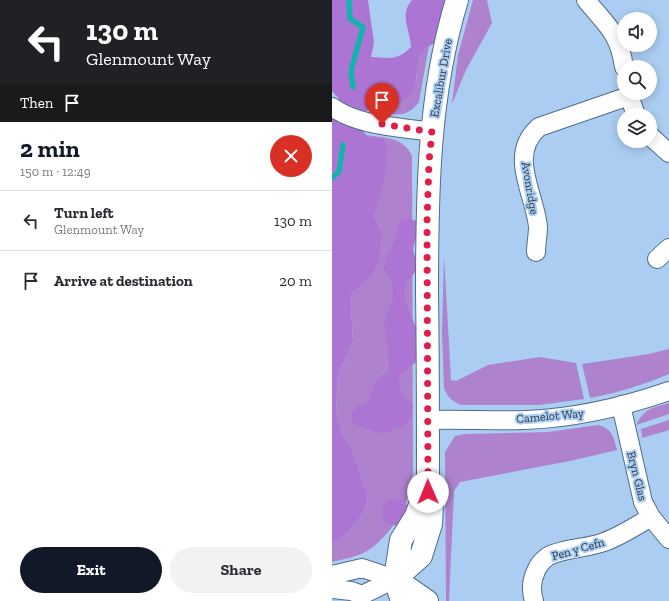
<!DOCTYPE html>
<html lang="en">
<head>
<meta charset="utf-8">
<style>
	:root { --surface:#fff; --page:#f2f2f3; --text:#2b2b33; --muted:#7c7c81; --line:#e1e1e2; --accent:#111827 }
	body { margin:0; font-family:"Zilla Slab",serif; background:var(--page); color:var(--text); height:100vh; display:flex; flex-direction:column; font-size:15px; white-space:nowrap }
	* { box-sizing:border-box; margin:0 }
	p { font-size:13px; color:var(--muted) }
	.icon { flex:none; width:22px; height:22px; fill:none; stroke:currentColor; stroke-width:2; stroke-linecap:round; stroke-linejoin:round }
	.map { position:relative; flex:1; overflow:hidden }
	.panel { display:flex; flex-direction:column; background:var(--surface); width:332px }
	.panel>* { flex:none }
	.banner { background:#202124; color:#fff; overflow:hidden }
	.buttons { position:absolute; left:285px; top:12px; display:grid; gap:8px }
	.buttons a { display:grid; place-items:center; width:40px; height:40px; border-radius:50%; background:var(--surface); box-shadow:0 2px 10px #0003; font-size:20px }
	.pin { position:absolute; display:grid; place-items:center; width:34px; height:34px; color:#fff; margin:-41px -17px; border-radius:50% 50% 50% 0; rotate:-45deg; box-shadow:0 0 4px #0007 }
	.pin .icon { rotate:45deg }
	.me { position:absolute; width:44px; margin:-22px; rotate:359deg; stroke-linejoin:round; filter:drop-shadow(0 0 3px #0008) }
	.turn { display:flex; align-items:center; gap:14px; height:84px; padding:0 20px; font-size:18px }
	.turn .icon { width:52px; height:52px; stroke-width:2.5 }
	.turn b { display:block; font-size:28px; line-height:34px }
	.then { display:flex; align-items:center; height:38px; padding:0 20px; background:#0003; gap:8px; font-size:15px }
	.round { display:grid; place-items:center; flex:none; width:42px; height:42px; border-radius:21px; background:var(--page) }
	.summary { display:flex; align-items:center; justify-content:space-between; height:68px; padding:0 20px }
	h1 { font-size:24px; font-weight:700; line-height:30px; color:var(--accent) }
	.button { display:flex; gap:8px; margin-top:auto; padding:8px 20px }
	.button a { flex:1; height:46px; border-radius:24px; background:var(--accent); color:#fff; font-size:16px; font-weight:700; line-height:46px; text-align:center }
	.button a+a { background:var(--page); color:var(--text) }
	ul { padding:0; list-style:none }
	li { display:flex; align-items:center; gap:12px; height:60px; padding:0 20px; border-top:1px solid var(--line) }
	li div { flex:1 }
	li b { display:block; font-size:15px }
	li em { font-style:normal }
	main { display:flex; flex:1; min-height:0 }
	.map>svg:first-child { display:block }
	.green { fill:#ae82cd }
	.forest { fill:#ad75d3 }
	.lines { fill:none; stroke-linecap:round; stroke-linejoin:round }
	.stream { stroke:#15b3ad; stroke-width:5.5 }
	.minor-casing { stroke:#4e6d8e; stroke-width:20 }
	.tertiary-casing { stroke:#4e6d8e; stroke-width:24 }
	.minor { stroke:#fff; stroke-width:18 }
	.tertiary { stroke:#fff; stroke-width:22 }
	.route { stroke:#e11d48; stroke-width:7; stroke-dasharray:0 12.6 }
	.labels { text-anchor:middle; stroke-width:4; stroke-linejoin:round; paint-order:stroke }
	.street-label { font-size:12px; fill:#2a3846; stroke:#abcdf1 }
</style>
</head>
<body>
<main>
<section class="panel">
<div class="banner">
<div class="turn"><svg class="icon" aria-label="left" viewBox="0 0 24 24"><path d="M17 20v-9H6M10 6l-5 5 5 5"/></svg><div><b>130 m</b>Glenmount Way</div></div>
<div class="then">Then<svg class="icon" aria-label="arrive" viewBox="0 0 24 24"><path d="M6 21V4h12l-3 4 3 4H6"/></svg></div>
</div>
<div class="summary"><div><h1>2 min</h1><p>150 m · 12:49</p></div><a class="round" style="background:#d93025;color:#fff"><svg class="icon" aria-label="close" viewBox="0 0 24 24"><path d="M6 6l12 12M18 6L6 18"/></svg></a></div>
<ul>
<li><svg class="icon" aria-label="left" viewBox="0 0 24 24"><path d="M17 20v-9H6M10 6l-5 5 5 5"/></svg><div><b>Turn left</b><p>Glenmount Way</p></div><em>130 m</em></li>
<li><svg class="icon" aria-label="arrive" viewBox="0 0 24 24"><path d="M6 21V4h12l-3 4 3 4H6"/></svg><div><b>Arrive at destination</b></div><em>20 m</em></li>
</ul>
<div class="button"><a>Exit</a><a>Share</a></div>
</section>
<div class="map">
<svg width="337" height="601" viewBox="0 0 337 601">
	<rect width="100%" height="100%" fill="#abcdf1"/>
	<path class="green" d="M141,0H155L160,23L134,70L120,104L126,55Z
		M97,45L87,102C73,121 58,114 39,109H56L84,81L86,63L90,52Z
		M34,135C53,138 72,137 80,156L81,465C81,471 81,477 80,483C75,509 57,537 35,551C25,557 12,559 0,562V543L17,532L31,513L36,498L22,454L10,433L4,413L6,374L21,341L19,308L20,293L39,277L50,232L42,216L46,199L51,139L36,137Z
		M112,256L119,380L124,381L156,365L208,357L244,363L252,399L207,405H129C120,401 116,398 112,388L110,332Z
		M337,349V374C311,385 285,393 258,398L250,364L317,354Z
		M337,403V414L304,425C313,408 320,408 337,403Z
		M337,420V430L310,438L309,429Z
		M266,425C280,428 282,438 285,450L238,461L128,482L122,491L117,601H114L113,452L123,436L132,434L216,432Z"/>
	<path class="forest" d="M0,0H36L42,43L39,57C56,58 66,61 79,47C78,29 67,15 80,0H117L106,42C85,49 87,61 84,80C83,86 80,92 78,97L56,109H39L26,114V125L36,137L52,139L55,147L53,176L42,216L50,232L47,260L39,277L20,293L19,308L21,341L6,374L4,413L10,433L22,454L36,498L31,513L17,532L0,543V111L6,113L7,99L0,91Z
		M76,218L84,221L86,230L81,249L86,269L74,282L72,300L84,327V362L67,376C68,392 66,394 81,404C81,414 78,420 70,427H64L57,432L47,433L24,425L20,421L19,415C23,406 28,404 38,401C40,388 43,377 56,373L57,359L52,322L61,297L60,284L52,269L53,260L65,235L67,221Z
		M69,498L79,510L65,526L55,523L51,520L50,509L55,501Z"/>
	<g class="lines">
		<path class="stream" d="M17,0L18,19L31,27L19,71L21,87
			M0,178L7,172L11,145"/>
		<defs>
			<path id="minor" d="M254,0C274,25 287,32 292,67
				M296,93L304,115
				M0,107C26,126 68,127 100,132
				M318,136L337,153
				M204,252C204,244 206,235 206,227C203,193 175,155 207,127L297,96
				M325,259L337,248
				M289,405L311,502L319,517L337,539
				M96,420C129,419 161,421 194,420C243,418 291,407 337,391
				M0,575L30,568L63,579
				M0,589L19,591L30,595L63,579
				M202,601C199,591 199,581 204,571C206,566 211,560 215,557C227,549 257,548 272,542C289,536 304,526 319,517"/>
			<path id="tertiary" d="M63,579L89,556L99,524L100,503L97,492L96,478C96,416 96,355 95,293C95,195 96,95 125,0
				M63,579L95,601
				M70,601L63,579L69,540L84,516L89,502L97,492"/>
		</defs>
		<use href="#minor" class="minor-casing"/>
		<use href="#tertiary" class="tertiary-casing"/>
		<use href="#minor" class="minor"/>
		<use href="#tertiary" class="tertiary"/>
	</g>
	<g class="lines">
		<path class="route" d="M50,124L100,132L97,162L95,222L96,492"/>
	</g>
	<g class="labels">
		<g class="street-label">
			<text transform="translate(109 78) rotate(-80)" y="4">Excalibur Drive</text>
			<text transform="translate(198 188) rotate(80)" y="4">Avonridge</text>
			<text transform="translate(218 416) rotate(-5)" y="4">Camelot Way</text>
			<text transform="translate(305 476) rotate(76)" y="4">Bryn Glas</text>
			<text transform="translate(246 549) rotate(-16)" y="4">Pen y Cefn</text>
		</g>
	</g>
</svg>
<div class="buttons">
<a><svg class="icon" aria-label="sound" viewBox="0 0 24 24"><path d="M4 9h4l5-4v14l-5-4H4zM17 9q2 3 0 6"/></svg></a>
<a><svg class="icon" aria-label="search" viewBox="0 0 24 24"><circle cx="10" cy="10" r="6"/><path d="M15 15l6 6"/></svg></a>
<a><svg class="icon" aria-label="layers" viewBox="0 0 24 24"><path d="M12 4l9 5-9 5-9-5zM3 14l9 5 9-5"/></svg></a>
</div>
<div class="pin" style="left:50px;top:124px;background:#d93025"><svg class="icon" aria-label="arrive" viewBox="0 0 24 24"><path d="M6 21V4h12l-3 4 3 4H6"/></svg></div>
<svg class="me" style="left:96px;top:492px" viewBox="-20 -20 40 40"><circle r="19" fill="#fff"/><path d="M0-13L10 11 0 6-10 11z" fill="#e11d48"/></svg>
</div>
</main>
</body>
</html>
